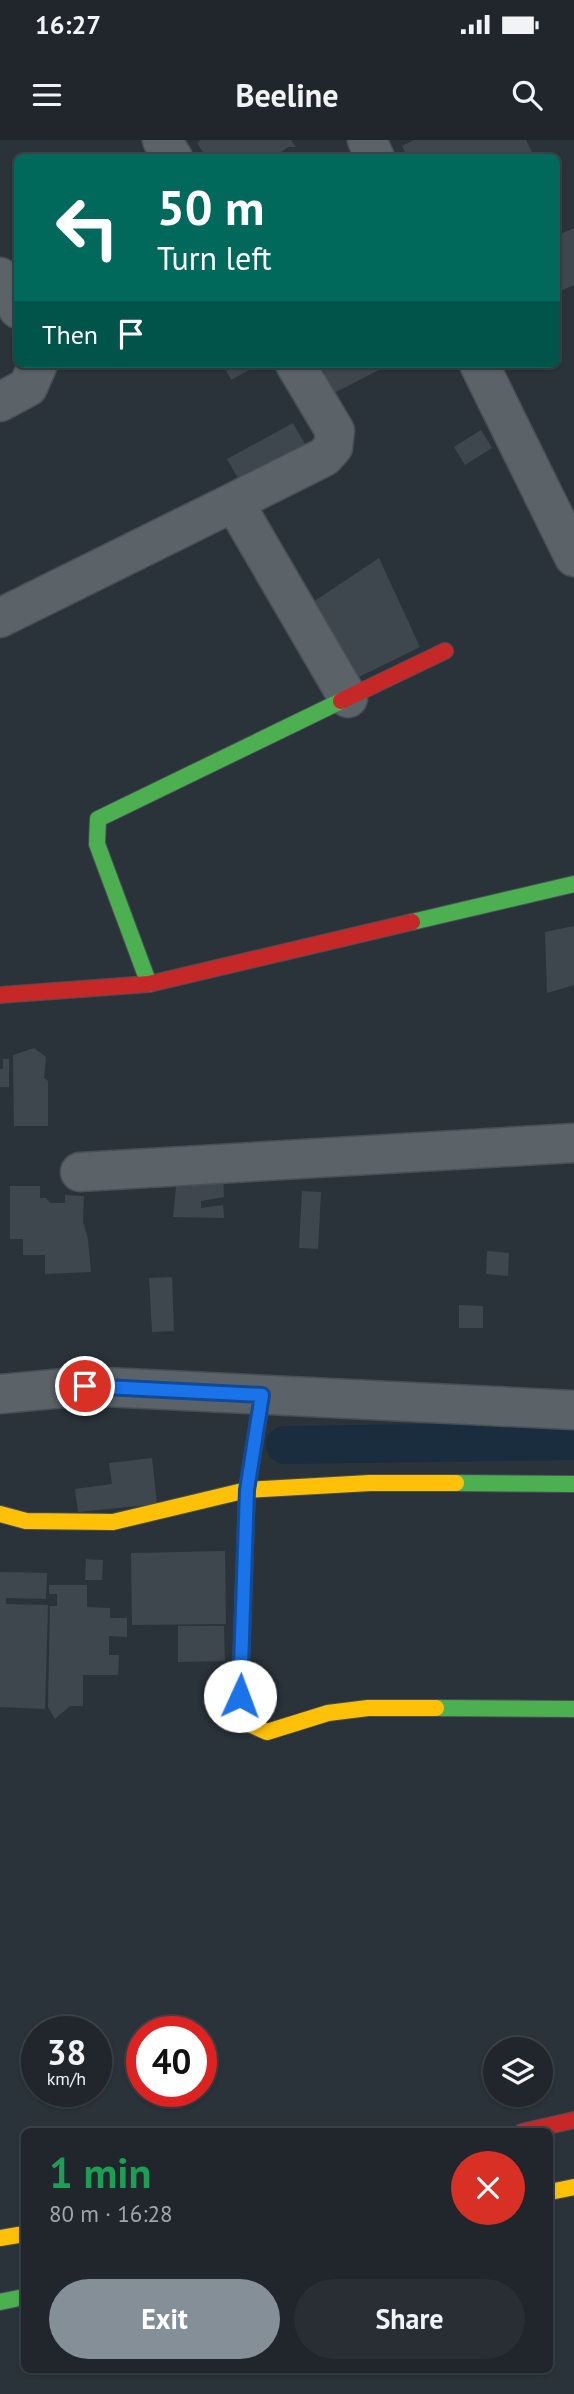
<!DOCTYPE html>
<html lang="en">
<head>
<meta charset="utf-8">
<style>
	:root { --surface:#20262c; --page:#282e34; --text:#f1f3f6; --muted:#a2a5a9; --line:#3d4348; --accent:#848f98 }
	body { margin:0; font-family:"PT Sans",sans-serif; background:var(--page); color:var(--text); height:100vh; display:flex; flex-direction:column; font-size:26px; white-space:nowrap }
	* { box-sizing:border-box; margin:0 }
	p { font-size:23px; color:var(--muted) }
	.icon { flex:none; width:38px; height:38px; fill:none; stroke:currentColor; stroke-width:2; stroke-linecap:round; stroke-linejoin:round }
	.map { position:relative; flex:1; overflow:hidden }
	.sheet { position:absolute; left:21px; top:1988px; width:532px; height:245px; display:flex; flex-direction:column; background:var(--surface); border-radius:10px; box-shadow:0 2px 5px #0004,0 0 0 2px var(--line) }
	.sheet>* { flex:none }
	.banner { position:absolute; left:14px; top:14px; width:546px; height:214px; border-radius:10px; box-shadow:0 2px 5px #0004,0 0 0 2px var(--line); background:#00695c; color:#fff; overflow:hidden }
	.buttons { position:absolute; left:483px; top:1897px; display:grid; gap:14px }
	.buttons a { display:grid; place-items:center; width:70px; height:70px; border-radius:50%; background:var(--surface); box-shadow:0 2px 5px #0004,0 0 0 2px var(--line); font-size:35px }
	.speed { position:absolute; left:21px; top:1876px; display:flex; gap:14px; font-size:35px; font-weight:700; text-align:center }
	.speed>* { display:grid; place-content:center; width:91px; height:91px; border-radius:50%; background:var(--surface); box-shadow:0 2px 5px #0004,0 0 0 2px var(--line); line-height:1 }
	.speed small { font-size:18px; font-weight:400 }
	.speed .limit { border:10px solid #d22; background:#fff; color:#111 }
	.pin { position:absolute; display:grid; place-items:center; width:60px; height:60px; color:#fff; margin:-30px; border:4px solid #fff; border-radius:50%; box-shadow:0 2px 7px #0007 }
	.me { position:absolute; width:77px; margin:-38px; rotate:2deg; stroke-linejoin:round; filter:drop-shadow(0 0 5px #0008) }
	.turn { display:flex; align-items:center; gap:24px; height:147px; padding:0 28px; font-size:32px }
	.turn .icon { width:91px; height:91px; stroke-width:2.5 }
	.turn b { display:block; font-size:49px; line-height:60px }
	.then { display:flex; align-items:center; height:66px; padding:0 28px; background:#0003; gap:14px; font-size:26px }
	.round { display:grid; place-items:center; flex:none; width:74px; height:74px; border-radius:37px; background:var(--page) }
	.summary { display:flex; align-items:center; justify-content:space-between; height:119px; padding:0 28px }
	h1 { font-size:42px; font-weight:800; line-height:52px; color:#1e9e55 }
	.primary-button { display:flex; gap:14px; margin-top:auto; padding:14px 28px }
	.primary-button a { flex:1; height:80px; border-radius:42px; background:var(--accent); color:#fff; font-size:28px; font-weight:800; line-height:80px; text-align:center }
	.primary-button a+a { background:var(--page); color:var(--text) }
	.status { display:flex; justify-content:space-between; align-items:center; height:49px; padding:0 35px; background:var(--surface); direction:ltr }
	.status svg { height:19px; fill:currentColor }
	header { display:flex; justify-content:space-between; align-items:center; height:91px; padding:0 28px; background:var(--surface); font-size:32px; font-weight:800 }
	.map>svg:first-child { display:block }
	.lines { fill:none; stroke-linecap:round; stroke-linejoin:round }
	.canal { stroke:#192d3f; stroke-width:38 }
	.building { fill:#3f474e }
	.street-casing { stroke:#485056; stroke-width:41 }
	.fast-casing { stroke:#485056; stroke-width:18 }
	.slow-casing { stroke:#485056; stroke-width:18 }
	.jam-casing { stroke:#485056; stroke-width:18 }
	.street { stroke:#5b6268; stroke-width:38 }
	.fast { stroke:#4caf50; stroke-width:16 }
	.slow { stroke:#ffc107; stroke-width:16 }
	.jam { stroke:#c62828; stroke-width:16 }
	.route-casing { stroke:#114b97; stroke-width:18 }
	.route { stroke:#1a73e8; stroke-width:12 }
</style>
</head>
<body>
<div class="status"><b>16:27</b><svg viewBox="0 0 49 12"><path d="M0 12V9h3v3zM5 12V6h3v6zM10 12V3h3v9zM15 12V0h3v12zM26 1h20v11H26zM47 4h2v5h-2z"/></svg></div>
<header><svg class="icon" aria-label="menu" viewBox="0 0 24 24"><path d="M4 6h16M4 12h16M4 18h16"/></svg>Beeline<svg class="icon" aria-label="search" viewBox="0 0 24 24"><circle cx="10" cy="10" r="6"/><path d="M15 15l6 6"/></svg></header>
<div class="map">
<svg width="574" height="2254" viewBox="0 0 574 2254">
	<rect width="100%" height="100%" fill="#2a333a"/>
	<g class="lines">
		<path class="canal" d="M285,1305L574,1301"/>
	</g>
	<path class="building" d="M201,0H291L296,7H288L274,18H207L197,3Z
		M414,0H526L534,16L408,18L402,6Z
		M574,88V145L556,153V96Z
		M223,224H260L231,240Z
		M320,224H378L381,229L334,253Z
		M293,283L309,311L243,347L227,319Z
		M481,290L492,308L465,325L454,307Z
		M379,418L420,507L353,540L313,462Z
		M574,786V845L547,853L545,792Z
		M34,908L46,917L44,938L48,941V986H14L13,915Z
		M3,919H9V947H0V929H3Z
		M192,1035L223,1036L224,1057L201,1061V1068L223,1065L224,1078L173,1077L176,1047L189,1046Z
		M10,1046H40V1058H46L50,1063H65V1055L84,1056L83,1082L88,1099L91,1132L45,1134V1115H23V1099H10Z
		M302,1051L321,1052L318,1109L299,1108Z
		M487,1111L509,1113L508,1136L486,1134Z
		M172,1137L174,1191L152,1192L149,1138Z
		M459,1165L483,1166V1188H459Z
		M152,1318L157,1364L78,1372L75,1349L112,1344L109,1323Z
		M225,1411L226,1484L132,1485L131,1413Z
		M86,1419L103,1420L102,1440H85Z
		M0,1432L47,1433L46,1459L6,1458V1464L48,1465L45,1569L0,1567Z
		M49,1445H87V1467L110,1468V1478H127V1497L109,1496V1515H119L118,1535H83V1566H70L55,1579L48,1567L50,1466H57V1454H49Z
		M178,1486H224L225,1521L178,1522Z"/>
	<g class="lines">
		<defs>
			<path id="street" d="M162,0L173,18
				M367,0L375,18
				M0,137L18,169
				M295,224L335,291L333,307L324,317L234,362L348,558
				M479,224L574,417
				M0,262L28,247L38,224
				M0,478L234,362
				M80,1032L574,1003
				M0,1254L85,1246L574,1270"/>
			<path id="fast" d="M412,782L574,744
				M149,844L97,704L98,679L341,561
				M456,1343L574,1344
				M436,1568L574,1569
				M0,2162L24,2157"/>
			<path id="slow" d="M262,1255L247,1350L240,1556L247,1583L267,1592L328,1573L368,1568H436
				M0,1374L26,1381L113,1382L247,1350L370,1343H456
				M550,2052L574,2047
				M0,2098L24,2094"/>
			<path id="jam" d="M341,561L445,511
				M0,855L149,844L412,782
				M522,1992L574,1980"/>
		</defs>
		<use href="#street" class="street-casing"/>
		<use href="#fast" class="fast-casing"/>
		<use href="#slow" class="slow-casing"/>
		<use href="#jam" class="jam-casing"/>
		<use href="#street" class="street"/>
		<use href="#fast" class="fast"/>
		<use href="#slow" class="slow"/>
		<use href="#jam" class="jam"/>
	</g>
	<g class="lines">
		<defs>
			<path id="route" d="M85,1246L262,1255L247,1350L240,1556"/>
		</defs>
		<use href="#route" class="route-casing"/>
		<use href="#route" class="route"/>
	</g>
</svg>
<div class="buttons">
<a><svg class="icon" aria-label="layers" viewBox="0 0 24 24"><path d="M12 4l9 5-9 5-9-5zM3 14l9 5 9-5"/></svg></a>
</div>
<div class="speed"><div>38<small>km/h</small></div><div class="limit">40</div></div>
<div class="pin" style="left:85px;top:1246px;background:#d93025"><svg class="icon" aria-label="arrive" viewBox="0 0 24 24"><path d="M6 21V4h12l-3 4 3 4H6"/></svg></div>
<svg class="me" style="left:240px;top:1556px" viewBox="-20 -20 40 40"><circle r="19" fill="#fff"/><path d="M0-13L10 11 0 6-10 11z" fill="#1a73e8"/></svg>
<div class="banner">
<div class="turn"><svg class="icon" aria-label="left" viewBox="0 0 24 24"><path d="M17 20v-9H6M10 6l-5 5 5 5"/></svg><div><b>50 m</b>Turn left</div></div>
<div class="then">Then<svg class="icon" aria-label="arrive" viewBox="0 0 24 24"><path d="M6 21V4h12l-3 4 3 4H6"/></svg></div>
</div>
<section class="sheet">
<div class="summary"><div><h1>1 min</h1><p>80 m · 16:28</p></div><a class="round" style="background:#d93025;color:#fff"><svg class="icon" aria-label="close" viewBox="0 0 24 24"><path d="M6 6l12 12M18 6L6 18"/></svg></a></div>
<div class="primary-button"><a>Exit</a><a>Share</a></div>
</section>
</div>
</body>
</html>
